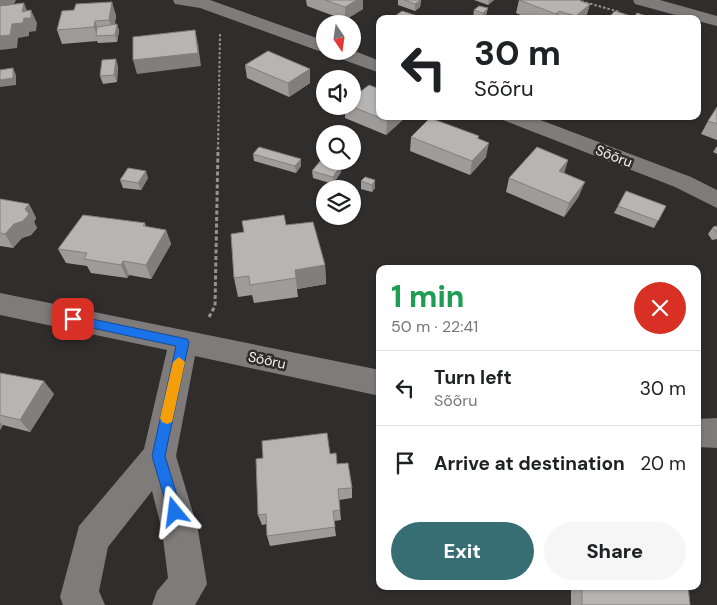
<!DOCTYPE html>
<html lang="en">
<head>
<meta charset="utf-8">
<style>
	:root { --surface:#fff; --page:#f6f6f6; --text:#202124; --muted:#757577; --line:#e0e0e0; --accent:#366e73 }
	body { margin:0; font-family:"DM Sans",sans-serif; background:var(--page); color:var(--text); height:100vh; display:flex; flex-direction:column; font-size:19px; white-space:nowrap }
	* { box-sizing:border-box; margin:0 }
	p { font-size:16px; color:var(--muted) }
	.icon { flex:none; width:28px; height:28px; fill:none; stroke:currentColor; stroke-width:2; stroke-linecap:round; stroke-linejoin:round }
	.map { position:relative; flex:1; overflow:hidden }
	.details { position:absolute; left:376px; top:265px; width:325px; height:325px; display:flex; flex-direction:column; background:var(--surface); border-radius:10px; box-shadow:0 1px 4px #0004 }
	.details>* { flex:none }
	.hud { position:absolute; left:376px; top:15px; width:325px; height:105px; border-radius:10px; box-shadow:0 1px 4px #0004; background:#fff; color:var(--text); overflow:hidden }
	.needle { width:32px; rotate:167deg }
	.tools { position:absolute; left:316px; top:15px; display:grid; gap:10px }
	.tools a { display:grid; place-items:center; width:45px; height:45px; border-radius:50%; background:var(--surface); box-shadow:0 1px 4px #0004; font-size:25px }
	.pin { position:absolute; display:grid; place-items:center; width:42px; height:42px; color:#fff; margin:-21px; border-radius:10px; box-shadow:0 2px 8px #0006 }
	.me { position:absolute; width:55px; margin:-28px; rotate:344deg; stroke-linejoin:round; filter:drop-shadow(0 0 4px #0008) }
	.turn { display:flex; align-items:center; gap:18px; height:105px; padding:0 15px; font-size:22px }
	.turn .icon { width:65px; height:65px; stroke-width:2.5 }
	.turn b { display:block; font-size:35px; line-height:42px }
	.round { display:grid; place-items:center; flex:none; width:52px; height:52px; border-radius:26px; background:var(--page) }
	.summary { display:flex; align-items:center; justify-content:space-between; height:85px; padding:0 15px }
	h1 { font-size:30px; font-weight:800; line-height:38px; color:#1e9e55 }
	.primary-button { display:flex; gap:10px; margin-top:auto; padding:10px 15px }
	.primary-button a { flex:1; height:58px; border-radius:30px; background:var(--accent); color:#fff; font-size:20px; font-weight:800; line-height:58px; text-align:center }
	.primary-button a+a { background:var(--page); color:var(--text) }
	ul { padding:0; list-style:none }
	li { display:flex; align-items:center; gap:15px; height:75px; padding:0 15px; border-top:1px solid var(--line) }
	li div { flex:1 }
	li b { display:block; font-size:19px }
	li em { font-style:normal }
	.map>svg:first-child { display:block }
	.lines { fill:none; stroke-linecap:round; stroke-linejoin:round }
	.path-far1 { stroke:#969393; stroke-width:2; stroke-dasharray:2.5 2; stroke-linecap:butt }
	.path { stroke:#969393; stroke-width:3; stroke-dasharray:4 2.5; stroke-linecap:butt }
	.minor { fill:#7e7b7a; fill-rule:evenodd }
	.wall { fill:#9e9b9b }
	.shaded-wall { fill:#817e7e }
	.building { fill:#b8b4b4; stroke:#817e7e }
	.route { fill:#1a73e8; stroke:#114b97 }
	.slow { fill:#f59e0b }
	.labels { text-anchor:middle; stroke-width:5; stroke-linejoin:round; paint-order:stroke }
	.street-label { font-size:14px; fill:#f6f4f4; stroke:#302d2d }
</style>
</head>
<body>
<div class="map">
<svg width="717" height="605" viewBox="0 0 717 605">
	<rect width="100%" height="100%" fill="#302d2d"/>
	<g class="lines">
		<path class="path-far1" d="M577,0L620,12
			M218,149L220,33"/>
		<path class="path" d="M209,317L215,306L218,148"/>
		<path class="minor" d="M0,0H16L14,4L0,6Z
			M173,0H210L325,41V51L352,50L380,61V73L330,55L328,52L319,51L200,8L175,4Z
			M633,0H660L717,16V26L698,21V19H690L635,4Z
			M500,116H530L691,177L717,190V208L675,187L503,120Z
			M0,293L380,370V396L195,356L176,456L198,530L207,584L195,605H152L157,591L168,578L162,530L152,491L108,547L99,591L105,605H63L60,597L79,526L144,449L167,350L0,315Z
			M717,418V448L698,447V419Z"/>
	</g>
	<path class="wall" d="M306,0H363V9L345,20L307,6Z
		M398,0H421L420,7L415,11L398,5Z
		M474,0H494L488,5Z
		M519,0L581,1L590,4L586,17L584,19H530L516,13Z
		M488,8L486,15L483,19H478L473,17L474,10Z
		M116,15L115,24H117L119,31L117,42L98,43L97,41L62,44L57,30Z
		M245,65L310,83L289,97L247,78Z
		M118,66L117,82L103,84L100,76Z
		M345,106H352L380,116H407L386,135L345,118Z
		M717,107V140L701,134L708,121Z
		M479,136L478,139L486,157L470,175L410,151L411,137Z
		M717,146V154L713,152Z
		M253,154L301,159V166L296,173L254,161Z
		M568,160L564,173L579,196L564,217L506,192L509,178Z
		M341,165V172L333,184L313,178L312,171Z
		M148,178L141,190L123,188L120,180Z
		M375,180V188L372,192L361,189V181Z
		M0,199L29,204L36,218L34,222L37,228L31,235L22,238L13,248L0,246Z
		M618,206H666L654,228L614,213Z
		M145,223L146,227L166,230L171,244L151,279L129,275L127,278L91,273L87,266L66,263L58,249Z
		M717,226V239L712,240L708,234L713,227Z
		M325,265L326,284L297,289L298,297L254,303L252,295L238,297L234,278Z
		M0,373L54,394L30,432L3,425L0,430Z
		M330,454L352,488V498L339,500L341,520L334,521L336,536L270,546L267,536V524L262,525L258,515Z
		M460,586H485L484,589Z
		M562,586H688L690,605H571V588Z"/>
	<path class="shaded-wall" d="M357,0H363V9L345,20V7Z
		M421,0L420,7L415,11V4Z
		M489,0H494L488,5Z
		M112,2L116,15L113,33L109,20Z
		M24,3L29,16L31,10L37,23L36,31L29,32V36L18,38L17,48L0,50V36L12,24L22,12Z
		M590,4L586,17L584,19H576V16Z
		M488,8L486,15L482,19L483,13Z
		M559,11L557,19H555L556,14Z
		M95,21L100,34L97,36L94,27Z
		M117,24L119,31L117,42L115,35Z
		M195,30L198,44L201,66L137,74L133,60Z
		M116,59L118,66L117,82L114,75Z
		M13,68L16,75V85L0,87V80Z
		M310,69V83L289,97L288,83Z
		M392,116H407L386,135L387,121Z
		M489,143L486,157L470,175L472,161Z
		M301,159V166L296,173L295,166Z
		M568,160L564,174L559,171Z
		M341,165V172L333,184V177Z
		M146,171L148,178L141,190L138,183Z
		M375,180V188L372,192V185Z
		M585,182L579,196L564,217L569,203Z
		M29,204L36,218L34,222L37,228L31,235L22,238L13,248L5,234Z
		M166,230L171,244L151,279L146,265Z
		M123,261L129,275L127,278L121,265Z
		M325,265L326,284L297,289L295,270Z
		M44,381L54,394L30,432L20,420Z
		M0,422L3,425L0,430Z"/>
	<path class="building" d="M325,0H357L345,7Z
		M404,0H421L415,4Z
		M519,0H581L580,1L590,4L576,16L559,11L556,14Z
		M112,2L109,20L95,21L94,27L57,30L62,11L74,10L76,4Z
		M24,3L22,12L31,10V18H24L23,23L12,24L10,35L0,36V6Z
		M479,6L488,8L483,13L474,10Z
		M402,11L427,19H391Z
		M615,11L634,17L637,13L655,19H607Z
		M117,24L115,35L96,36L97,27Z
		M195,30L198,53L133,60V37Z
		M268,51L310,69L288,83L245,65Z
		M116,59L114,75L100,76L102,60Z
		M13,68V78L0,80V70Z
		M369,85L380,89V116H392L387,121L351,106H352V98Z
		M717,107V124L708,121Z
		M430,118L479,136L477,138L489,143L472,161L411,137Z
		M259,147L301,159L295,166L253,154Z
		M537,147L568,160L559,171L585,182L569,203L509,178Z
		M321,160L341,165L333,177L312,171Z
		M128,168L146,171L138,183L120,180Z
		M365,177L375,180L372,185L361,181Z
		M626,191L666,206L658,221L618,206Z
		M0,199L29,204L25,209L29,214L23,221L14,224L5,234L0,233Z
		M83,215L145,223L143,226L166,230L146,265L123,261L121,265L84,259L87,253L58,249Z
		M284,215L286,225L313,222L325,265L295,270L296,278L250,285L249,276L234,278L231,234L244,232L242,221Z
		M717,226V233L713,227Z
		M0,373L44,381L20,420L0,415Z
		M327,433L330,454L336,453L337,464L348,463L352,488L338,489L340,510L333,511L335,527L267,536L266,514L258,515L256,459L263,458L262,441Z
		M582,586H688L690,605H582Z"/>
	<path class="route" d="M73,315L187,339L189,342L165,456L182,512L180,517L175,519L170,517L152,456L176,346L69,323V316Z"/>
	<path class="slow" d="M179,357L185,362L173,418L172,422L167,424L162,422L160,418L173,362Z"/>
	<g class="labels">
		<g class="street-label">
			<text transform="translate(614 156) rotate(21)" y="5">Sõõru</text>
			<text transform="translate(267 360) rotate(12)" y="5">Sõõru</text>
		</g>
	</g>
</svg>
<div class="tools">
<a><svg class="needle" viewBox="-14 -14 28 28"><path d="M0-13l5 13h-10z" fill="#e53935"/><path d="M0 13l5-13h-10z" fill="#757577"/></svg></a>
<a><svg class="icon" aria-label="sound" viewBox="0 0 24 24"><path d="M4 9h4l5-4v14l-5-4H4zM17 9q2 3 0 6"/></svg></a>
<a><svg class="icon" aria-label="search" viewBox="0 0 24 24"><circle cx="10" cy="10" r="6"/><path d="M15 15l6 6"/></svg></a>
<a><svg class="icon" aria-label="layers" viewBox="0 0 24 24"><path d="M12 4l9 5-9 5-9-5zM3 14l9 5 9-5"/></svg></a>
</div>
<div class="pin" style="left:73px;top:319px;background:#d93025"><svg class="icon" aria-label="arrive" viewBox="0 0 24 24"><path d="M6 21V4h12l-3 4 3 4H6"/></svg></div>
<svg class="me" style="left:175px;top:512px" viewBox="-20 -20 40 40"><path d="M0-17L14 15 0 8-14 15z" fill="#1a73e8" stroke="#fff" stroke-width="4"/></svg>
<div class="hud">
<div class="turn"><svg class="icon" aria-label="left" viewBox="0 0 24 24"><path d="M17 20v-9H6M10 6l-5 5 5 5"/></svg><div><b>30 m</b>Sõõru</div></div>
</div>
<section class="details">
<div class="summary"><div><h1>1 min</h1><p>50 m · 22:41</p></div><a class="round" style="background:#d93025;color:#fff"><svg class="icon" aria-label="close" viewBox="0 0 24 24"><path d="M6 6l12 12M18 6L6 18"/></svg></a></div>
<ul>
<li><svg class="icon" aria-label="left" viewBox="0 0 24 24"><path d="M17 20v-9H6M10 6l-5 5 5 5"/></svg><div><b>Turn left</b><p>Sõõru</p></div><em>30 m</em></li>
<li><svg class="icon" aria-label="arrive" viewBox="0 0 24 24"><path d="M6 21V4h12l-3 4 3 4H6"/></svg><div><b>Arrive at destination</b></div><em>20 m</em></li>
</ul>
<div class="primary-button"><a>Exit</a><a>Share</a></div>
</section>
</div>
</body>
</html>
